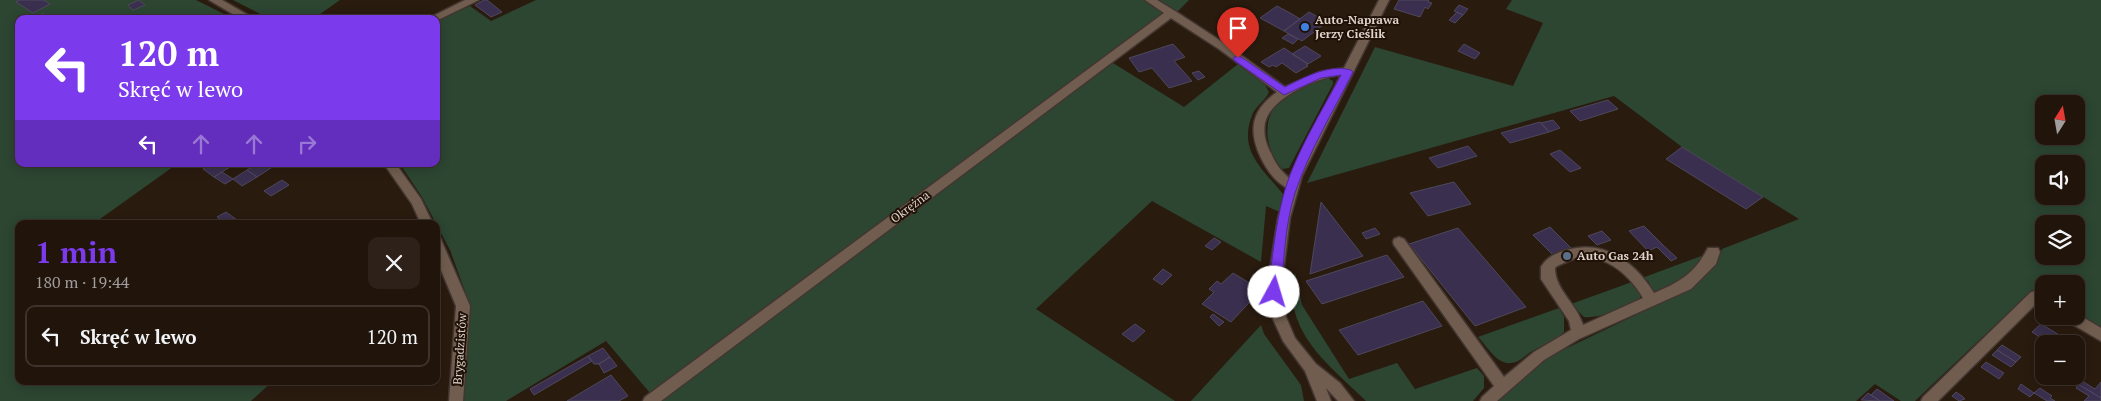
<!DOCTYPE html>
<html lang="pl">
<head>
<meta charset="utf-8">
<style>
	:root { --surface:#20140b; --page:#2d2119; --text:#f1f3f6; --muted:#a29e9d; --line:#3d332c; --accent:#7c3aed }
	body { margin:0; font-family:"PT Serif",serif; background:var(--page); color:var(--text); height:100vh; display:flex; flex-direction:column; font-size:19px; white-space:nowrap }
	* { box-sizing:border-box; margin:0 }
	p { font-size:16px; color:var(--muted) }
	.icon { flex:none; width:28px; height:28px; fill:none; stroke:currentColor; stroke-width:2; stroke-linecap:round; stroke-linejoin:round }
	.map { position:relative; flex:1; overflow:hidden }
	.sheet { position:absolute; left:15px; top:220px; width:425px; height:165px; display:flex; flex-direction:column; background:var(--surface); border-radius:10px; box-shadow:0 2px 12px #0003,0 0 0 1px var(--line) }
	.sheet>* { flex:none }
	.top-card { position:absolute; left:15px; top:15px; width:425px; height:152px; border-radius:10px; box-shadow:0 2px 12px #0003,0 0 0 1px var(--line); background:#7c3aed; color:#fff; overflow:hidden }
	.needle { width:32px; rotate:11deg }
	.buttons { position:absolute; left:2035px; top:95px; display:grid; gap:10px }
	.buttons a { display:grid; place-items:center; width:50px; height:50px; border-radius:10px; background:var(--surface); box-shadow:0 2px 12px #0003,0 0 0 1px var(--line); font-size:25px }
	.pin { position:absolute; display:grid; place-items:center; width:42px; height:42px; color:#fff; margin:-51px -21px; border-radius:50% 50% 50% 0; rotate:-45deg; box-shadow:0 0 5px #0007 }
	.pin .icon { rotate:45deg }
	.me { position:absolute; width:55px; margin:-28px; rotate:6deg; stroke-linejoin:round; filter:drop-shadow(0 0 4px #0008) }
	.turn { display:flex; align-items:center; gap:18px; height:105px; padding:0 20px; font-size:22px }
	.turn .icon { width:65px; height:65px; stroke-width:2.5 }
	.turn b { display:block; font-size:35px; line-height:42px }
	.lanes { display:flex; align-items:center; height:48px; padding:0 20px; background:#0003; justify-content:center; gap:25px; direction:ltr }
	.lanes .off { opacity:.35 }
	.round { display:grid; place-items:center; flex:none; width:52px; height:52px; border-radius:10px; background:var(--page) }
	.head { display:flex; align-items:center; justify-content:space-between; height:85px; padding:0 20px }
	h1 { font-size:30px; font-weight:700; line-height:38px; color:var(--accent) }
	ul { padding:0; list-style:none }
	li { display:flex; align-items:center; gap:15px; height:62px; margin:0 10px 8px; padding:0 10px; border:2px solid var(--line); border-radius:10px }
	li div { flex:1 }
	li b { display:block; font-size:19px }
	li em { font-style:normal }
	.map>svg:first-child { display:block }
	.green { fill:#2c4632; fill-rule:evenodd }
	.building { fill:#3a2f4e; stroke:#4e485c }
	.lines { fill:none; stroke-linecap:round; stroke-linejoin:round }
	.minor-casing { stroke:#433631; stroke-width:3 }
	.minor { fill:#705d4f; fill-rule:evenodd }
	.route { fill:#7c3aed; stroke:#51269a }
	.shop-dot { fill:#3f7fe0; stroke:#201106; stroke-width:2 }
	.service-dot { fill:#5c6f8a; stroke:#201106; stroke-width:2 }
	.labels { text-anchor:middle; stroke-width:4; stroke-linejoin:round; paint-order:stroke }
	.poi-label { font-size:12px; font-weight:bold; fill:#ded3cb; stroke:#201106; text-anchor:start }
	.street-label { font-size:12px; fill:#ded3cb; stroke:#201106 }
</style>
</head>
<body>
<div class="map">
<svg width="2101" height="401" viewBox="0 0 2101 401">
	<rect width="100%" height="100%" fill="#2a1b0f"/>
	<path class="green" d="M0,0H196L234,19H19V164H177L93,224H19V381H273L251,401H0Z
		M233,0H340L313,19H270Z
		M536,0H1189L1177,12L1171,7L1162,14L650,393L606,341L506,401H464L470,305L450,250L422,197L400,164H436V21L470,6L491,21Z
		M1512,0H2101V331L2076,316V284H2044V297L2032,290L1915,401H1901L1875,384L1856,401H1494L1544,359L1692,288L1717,263L1722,249L1799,219L1682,147L1614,96L1307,183L1375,47L1513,86L1543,23L1506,9ZM2044,104H2076V136H2044ZM2044,164H2076V196H2044ZM2044,224H2076V256H2044Z
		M1113,63L1184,107L1238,64L1264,83L1269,92C1266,100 1257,105 1253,113C1237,150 1262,168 1283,194L1280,212L1266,206L1261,262L1152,201L1036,309L1175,401H658Z
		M1326,77L1333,81V84L1289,168L1282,169C1265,149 1260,118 1282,98C1292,90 1308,84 1320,78Z
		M1704,255C1691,279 1679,284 1654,292L1648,281L1642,278Z
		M1295,272L1302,305L1349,379L1397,363L1415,389L1477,368L1484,376V388L1473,401H1366C1338,373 1299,345 1293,303C1292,293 1294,282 1295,272Z
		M1632,282L1640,292V299C1630,307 1597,319 1584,317L1571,304Z
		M1559,308L1564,317V332C1555,341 1546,344 1534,350C1528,353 1524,358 1518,361C1499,370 1489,348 1478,337Z
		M1261,325L1264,334L1301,385L1304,401H1191Z"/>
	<path class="building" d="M19,0H44L50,4L33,13L16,2Z
		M139,0L145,5L133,10L128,5Z
		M484,0H487L502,12L491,17L475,5Z
		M1399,0H1429L1428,2L1432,3L1428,9L1425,7L1420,17L1394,9Z
		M1459,5L1468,9L1463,15L1454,11Z
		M1277,6L1292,14L1300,19L1284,31L1260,18Z
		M1309,12L1327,22L1302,41L1284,31Z
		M1457,12L1463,15L1455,23L1449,20Z
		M43,13L51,19H31Z
		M1288,34L1298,39L1293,44L1282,38Z
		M1173,44L1185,57L1174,61L1192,81L1169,88L1152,68L1139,72L1129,58Z
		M1464,44L1480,53L1475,59L1458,51Z
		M1305,46L1321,56L1308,64L1292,54Z
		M1284,48L1308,64L1306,65L1308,66L1296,73L1282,63L1276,67L1273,65L1269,67L1261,62Z
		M1199,71L1205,77L1198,80L1192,73Z
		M1608,100L1618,109L1580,121L1570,111Z
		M1553,120L1560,128L1549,132L1541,123Z
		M1540,122L1549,132L1510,143L1501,133Z
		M1468,146L1477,156L1438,168L1429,158Z
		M1682,147L1763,197L1746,209L1666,159Z
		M1560,150L1581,168L1570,172L1550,154Z
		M210,164H229L227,165L230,167L214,177L203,169Z
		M257,164H270L274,166L257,177L247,170Z
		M247,170L257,177L242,186L233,179Z
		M222,172L233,179L225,184L214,177Z
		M282,180L289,185L271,196L264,191Z
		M1454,182L1471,204L1428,216L1410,193Z
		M1321,202L1363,256L1310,274Z
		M226,212L237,220L231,224H216L221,220L217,217Z
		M1644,226L1663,245L1677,258L1671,261L1657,247L1648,251L1629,231Z
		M1550,227L1573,250L1556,258L1533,235Z
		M1375,228L1380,234L1366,239L1362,233Z
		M1458,228L1526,307L1475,326L1409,244Z
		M1602,231L1611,240L1597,245L1588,236Z
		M1214,238L1221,242L1212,250L1205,246Z
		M1387,255L1404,277L1322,304L1306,281Z
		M1163,269L1172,275L1162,285L1153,279Z
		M1233,273L1261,290L1231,322L1202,304L1214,292L1209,289L1217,281L1221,284Z
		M1423,301L1442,326L1358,355L1339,330Z
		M1213,314L1224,322L1219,326L1210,317Z
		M1135,324L1145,331L1133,342L1122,334Z
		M2041,324L2066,339L2062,344H2050L2032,332Z
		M2002,345L2021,357L2016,362L1997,350Z
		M603,348L610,357L599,364H594L588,356Z
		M1997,350L2016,362L2011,367L1992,355Z
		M588,356L592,361L534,395L530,389Z
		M610,357L617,366L604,373L599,364Z
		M1986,362L2004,373L1999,379L1981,367Z
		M611,375L628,396L619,401H567Z
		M2082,381L2095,389L2101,382V398L2078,384Z
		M2021,384L2034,393L2030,397L2018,389Z
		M2078,384L2101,398V401H2084L2089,396L2076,388Z
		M2040,388L2052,396L2050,398L2055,401H2047L2034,393Z
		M1877,389L1894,401H1880L1871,395Z
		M1956,392L1962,396L1965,399L1959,401L1952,396Z
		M1868,393L1880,401L1861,400Z"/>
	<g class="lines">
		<defs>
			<path id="minor" d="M209,0H222L255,19H241Z
				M465,0H479L436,21V19H427Z
				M1145,0H1157L1175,11L1227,45L1285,87L1320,72L1344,68L1379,0H1389L1302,176L1290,218L1282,282V301L1286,317L1295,338L1316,364L1340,383L1354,401H1338L1326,388L1331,401H1317L1305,371L1283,341L1272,317L1268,301V282L1278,218L1287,188C1274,181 1267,170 1261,158C1248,131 1251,110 1277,92L1219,49L1171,18L661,401H643L645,397L1164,13ZM1341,75L1290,176L1289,178C1281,171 1275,163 1271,153C1266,144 1263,134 1265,123C1270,98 1318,77 1341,75Z
				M384,164H396L421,199L433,224H421L412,204Z
				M436,237L441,239L442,242L470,306L463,401H449L456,306L436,258Z
				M1399,237L1404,239L1504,377L1534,352L1571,330L1569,321L1541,279V267C1547,257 1556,253 1567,250C1604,239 1635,262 1654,293C1680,282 1694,274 1708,248H1718L1720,252L1716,264L1691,289L1579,339L1544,360L1497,401H1480L1482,397L1494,386L1394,245L1393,242L1394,239ZM1580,256C1608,257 1629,274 1643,298L1583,325C1577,304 1555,290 1555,268L1557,266Z
				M2036,291L2044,294V306L2037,303L1938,401H1921L1923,397L2031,292Z
				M2076,313L2101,328V341L2065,320L2063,316H2076Z"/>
		</defs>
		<use href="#minor" class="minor-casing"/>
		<use href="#minor" class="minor"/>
	</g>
	<path class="route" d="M1238,55L1285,87C1305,77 1328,64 1351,70L1353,72C1333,112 1309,151 1295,193C1285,224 1284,260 1281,292L1279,296H1270L1268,292C1272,260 1275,228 1283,197C1293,157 1322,111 1341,75L1321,78L1284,95L1235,61L1233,58Z"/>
	<circle class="shop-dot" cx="1305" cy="27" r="5"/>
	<circle class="service-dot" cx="1567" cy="256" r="5"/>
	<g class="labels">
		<g class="poi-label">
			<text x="1315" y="24">Auto-Naprawa<tspan x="1315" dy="14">Jerzy Cieślik</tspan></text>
			<text x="1577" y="260">Auto Gas 24h</text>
		</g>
		<g class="street-label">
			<text transform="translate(910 207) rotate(-37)" y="4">Okrężna</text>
			<text transform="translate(460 349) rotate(-86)" y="4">Brygadzistów</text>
		</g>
	</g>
</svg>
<div class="buttons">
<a><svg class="needle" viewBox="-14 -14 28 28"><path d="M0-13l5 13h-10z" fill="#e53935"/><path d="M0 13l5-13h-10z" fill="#a29e9d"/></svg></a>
<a><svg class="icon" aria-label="sound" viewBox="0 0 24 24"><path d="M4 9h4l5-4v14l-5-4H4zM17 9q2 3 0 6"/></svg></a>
<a><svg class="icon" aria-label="layers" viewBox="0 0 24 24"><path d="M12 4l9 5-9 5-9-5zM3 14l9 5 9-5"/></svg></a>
<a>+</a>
<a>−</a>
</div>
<div class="pin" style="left:1238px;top:58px;background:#d93025"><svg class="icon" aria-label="arrive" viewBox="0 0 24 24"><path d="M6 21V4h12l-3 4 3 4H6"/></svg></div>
<svg class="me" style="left:1274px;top:292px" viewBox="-20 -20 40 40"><circle r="19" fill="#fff"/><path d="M0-13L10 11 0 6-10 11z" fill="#7c3aed"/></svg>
<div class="top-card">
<div class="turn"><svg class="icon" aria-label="left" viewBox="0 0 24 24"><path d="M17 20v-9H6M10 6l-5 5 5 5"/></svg><div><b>120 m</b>Skręć w lewo</div></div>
<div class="lanes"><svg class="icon" aria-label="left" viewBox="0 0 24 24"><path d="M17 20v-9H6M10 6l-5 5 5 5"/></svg><svg class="icon off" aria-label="ahead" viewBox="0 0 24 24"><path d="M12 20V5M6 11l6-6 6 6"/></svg><svg class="icon off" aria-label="ahead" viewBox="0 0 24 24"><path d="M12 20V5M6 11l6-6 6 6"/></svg><svg class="icon off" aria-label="right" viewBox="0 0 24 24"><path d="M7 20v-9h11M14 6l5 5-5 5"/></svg></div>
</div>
<section class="sheet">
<div class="head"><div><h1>1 min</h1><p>180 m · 19:44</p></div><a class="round"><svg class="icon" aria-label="close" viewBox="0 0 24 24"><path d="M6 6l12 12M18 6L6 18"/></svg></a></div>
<ul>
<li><svg class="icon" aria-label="left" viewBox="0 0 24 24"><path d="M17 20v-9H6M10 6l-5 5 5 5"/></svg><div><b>Skręć w lewo</b></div><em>120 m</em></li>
</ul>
</section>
</div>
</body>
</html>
